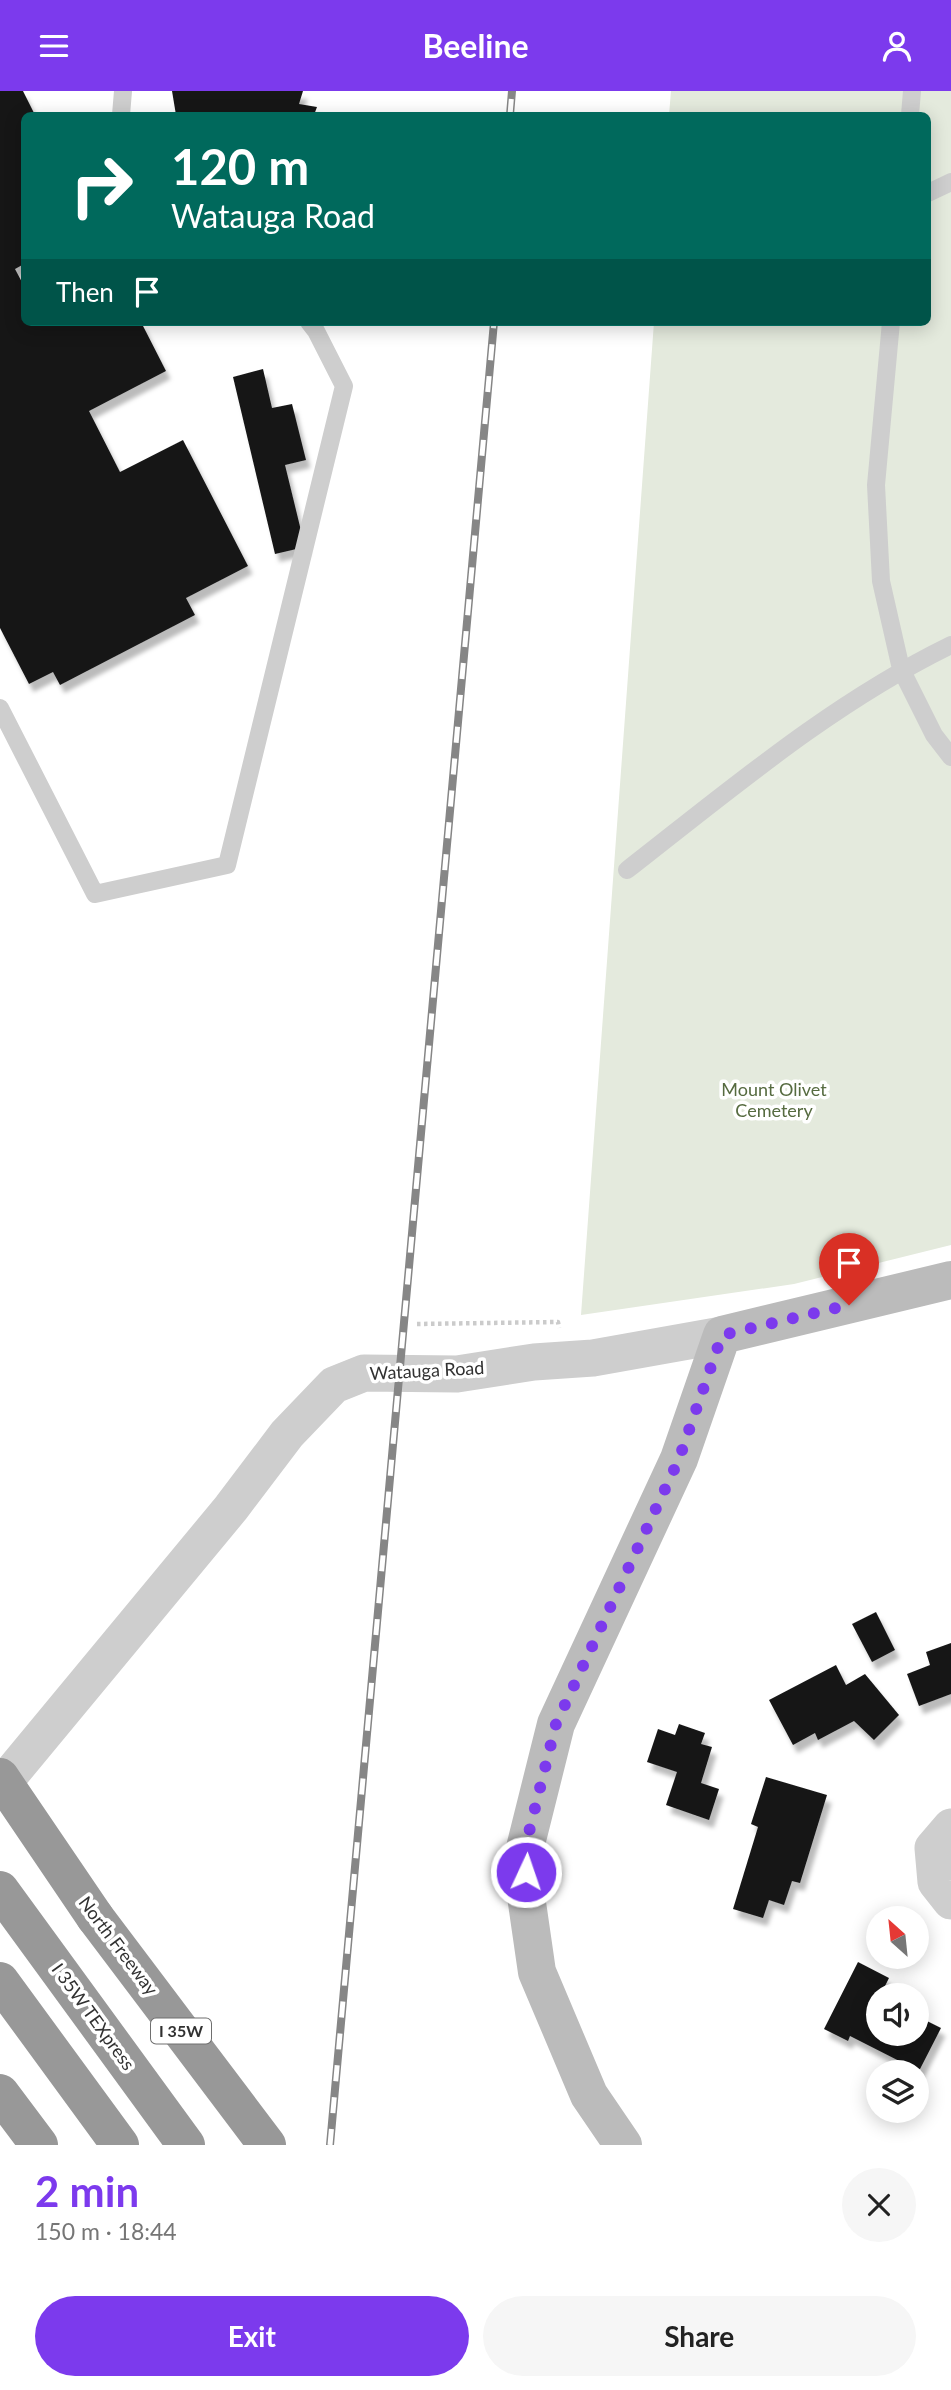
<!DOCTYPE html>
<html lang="en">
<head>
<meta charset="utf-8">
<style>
	:root { --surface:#fff; --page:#f6f6f6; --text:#222; --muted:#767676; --accent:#7c3aed }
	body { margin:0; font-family:Lato,sans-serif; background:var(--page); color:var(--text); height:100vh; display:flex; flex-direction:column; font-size:26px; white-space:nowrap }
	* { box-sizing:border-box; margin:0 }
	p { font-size:23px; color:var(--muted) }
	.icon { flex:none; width:38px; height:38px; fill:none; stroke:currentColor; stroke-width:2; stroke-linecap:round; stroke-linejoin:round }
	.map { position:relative; height:2054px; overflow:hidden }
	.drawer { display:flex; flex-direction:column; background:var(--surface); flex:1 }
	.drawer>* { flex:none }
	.hud { position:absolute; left:21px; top:21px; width:910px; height:214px; border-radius:10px; box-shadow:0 4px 18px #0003; background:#00695c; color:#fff; overflow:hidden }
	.needle { width:46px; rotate:333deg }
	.controls { position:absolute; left:866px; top:1815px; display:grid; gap:14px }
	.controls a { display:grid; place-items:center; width:63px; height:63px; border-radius:50%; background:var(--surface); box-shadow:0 4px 18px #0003; font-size:35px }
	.pin { position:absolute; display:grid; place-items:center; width:60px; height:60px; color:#fff; margin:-72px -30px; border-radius:50% 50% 50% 0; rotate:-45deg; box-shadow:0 0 7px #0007 }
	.pin .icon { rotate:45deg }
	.me { position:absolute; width:77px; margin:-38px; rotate:3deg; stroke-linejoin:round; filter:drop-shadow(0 0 5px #0008) }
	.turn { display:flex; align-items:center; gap:24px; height:147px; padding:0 35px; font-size:32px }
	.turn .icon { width:91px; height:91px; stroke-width:2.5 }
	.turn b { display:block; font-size:49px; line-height:60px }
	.then { display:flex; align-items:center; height:66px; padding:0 35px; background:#0003; gap:14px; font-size:26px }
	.round { display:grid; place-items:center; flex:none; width:74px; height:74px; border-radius:37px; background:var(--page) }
	.summary { display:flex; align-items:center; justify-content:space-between; height:119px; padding:0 35px }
	h1 { font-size:42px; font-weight:700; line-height:52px; color:var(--accent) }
	.action { display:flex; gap:14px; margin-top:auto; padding:14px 35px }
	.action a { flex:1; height:80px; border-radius:42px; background:var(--accent); color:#fff; font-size:28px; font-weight:700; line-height:80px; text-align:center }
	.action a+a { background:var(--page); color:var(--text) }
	header { display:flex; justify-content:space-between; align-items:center; height:91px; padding:0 35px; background:var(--accent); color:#fff; font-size:32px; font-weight:700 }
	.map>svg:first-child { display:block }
	.green { fill:#e4eadd }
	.building { fill:#181818; filter:url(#shadow) }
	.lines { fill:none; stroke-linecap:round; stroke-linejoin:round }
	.path { stroke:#cbcbcb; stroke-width:4.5; stroke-dasharray:3.5 3.5; stroke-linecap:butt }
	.lane { stroke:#cecece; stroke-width:18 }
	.street { stroke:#cecece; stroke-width:37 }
	.secondary { stroke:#bbb; stroke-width:38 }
	.highway { stroke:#989898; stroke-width:38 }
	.rail-casing { stroke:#868686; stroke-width:8 }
	.rail { stroke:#fff; stroke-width:5; stroke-dasharray:16; stroke-linecap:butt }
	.highway-bridge { stroke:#989898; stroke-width:38 }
	.route { stroke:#7c3aed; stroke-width:12; stroke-dasharray:0 21.6 }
	.labels { text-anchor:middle; stroke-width:7; stroke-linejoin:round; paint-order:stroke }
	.shield { fill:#fff; stroke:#6f6f6f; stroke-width:2 }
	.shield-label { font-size:16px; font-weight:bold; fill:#313131 }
	.park-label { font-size:18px; fill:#566b40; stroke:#fff }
	.street-label { font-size:18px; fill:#313131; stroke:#fff }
</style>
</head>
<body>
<header><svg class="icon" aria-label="menu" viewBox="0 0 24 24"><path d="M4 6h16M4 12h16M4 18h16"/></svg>Beeline<svg class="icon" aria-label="person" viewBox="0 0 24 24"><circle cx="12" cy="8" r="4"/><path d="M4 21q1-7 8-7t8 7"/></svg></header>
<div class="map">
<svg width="951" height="2054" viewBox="0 0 951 2054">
	<defs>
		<filter id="shadow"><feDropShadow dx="4.5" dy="8" stdDeviation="2" flood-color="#0004"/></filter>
	</defs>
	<rect width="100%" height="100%" fill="#fff"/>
	<path class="green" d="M671,0H951V1154L794,1193L581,1224L654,231H928V24H669Z"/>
	<path class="building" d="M0,0H23L35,24H24V173L15,178L24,195V231H141L166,280L89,320L120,381L183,349L248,475L186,507L195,524L60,594L53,581L29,593L0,537Z
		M172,0H303L299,13L317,16L314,24H176Z
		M263,278L272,317L292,313L306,369L285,374L305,456L275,463L233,286Z
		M876,1521L895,1559L872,1571L852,1533Z
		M951,1552V1603L919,1615L907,1583L930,1574L926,1561Z
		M836,1574L846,1594L865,1583L899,1624L874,1649L854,1630L818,1649L815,1642L793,1654L769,1609Z
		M679,1633L705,1642L701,1653L712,1656L701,1692L719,1698L709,1729L666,1714L677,1681L647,1671L658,1638L675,1644Z
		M766,1686L827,1704L800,1792L792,1790L784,1814L769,1809L763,1827L733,1818L758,1736L751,1733Z
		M858,1871L889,1887L883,1899L894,1904H878V1942H917V1925L941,1937L919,1980L850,1945L848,1950L824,1938Z"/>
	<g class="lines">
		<path class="path" d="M417,1233L558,1231L559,1237"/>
		<path class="lane" d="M121,24L123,0
			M910,24L912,0
			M928,102L951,91
			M891,231L876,394L881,490L901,578L934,644L951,666
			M0,617L95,803L227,774L344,295L316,240L309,231
			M627,779C731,698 832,612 951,554"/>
		<path class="street" d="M0,1696L231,1417L287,1343L334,1294L364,1282L457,1283L534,1271L593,1267L722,1244
			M951,1736L933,1757L936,1791L951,1810"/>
		<path class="secondary" d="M623,2054L589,2004L537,1881L526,1805L525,1757L556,1633L679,1368L722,1244L951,1189"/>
		<path class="highway" d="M0,1799L186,2054
			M95,1826L267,2054
			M0,1890L120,2054
			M0,2002L39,2054"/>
		<defs>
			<path id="rail" d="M510,24L512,0
				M330,2054L494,231"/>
		</defs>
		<use href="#rail" class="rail-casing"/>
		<use href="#rail" class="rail"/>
		<path class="highway-bridge" d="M0,1686L95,1826"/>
	</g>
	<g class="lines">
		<path class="route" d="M526,1781L525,1757L556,1633L679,1368L722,1244L849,1214"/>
	</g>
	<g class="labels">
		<rect class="shield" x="151" y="1927.5" width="60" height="25" rx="5"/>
		<g class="shield-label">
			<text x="181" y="1946">I 35W</text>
		</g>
		<g class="park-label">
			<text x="774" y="1005">Mount Olivet<tspan x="774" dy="21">Cemetery</tspan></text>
		</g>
		<g class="street-label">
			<text transform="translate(427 1280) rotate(-3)" y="6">Watauga Road</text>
			<text transform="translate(118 1855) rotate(53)" y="6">North Freeway</text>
			<text transform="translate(93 1926) rotate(54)" y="6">I 35W TEXpress</text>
		</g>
	</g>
</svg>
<div class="controls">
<a><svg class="needle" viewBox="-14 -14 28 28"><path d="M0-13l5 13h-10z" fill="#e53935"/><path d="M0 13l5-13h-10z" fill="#767676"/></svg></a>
<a><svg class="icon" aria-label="sound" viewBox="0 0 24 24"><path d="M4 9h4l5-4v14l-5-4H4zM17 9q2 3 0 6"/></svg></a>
<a><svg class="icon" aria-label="layers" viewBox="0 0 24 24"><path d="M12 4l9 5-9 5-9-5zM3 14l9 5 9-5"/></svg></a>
</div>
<div class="pin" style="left:849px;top:1214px;background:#d93025"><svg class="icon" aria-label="arrive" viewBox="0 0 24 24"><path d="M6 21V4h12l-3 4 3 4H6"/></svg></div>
<svg class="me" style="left:526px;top:1781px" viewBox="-20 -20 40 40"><circle r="17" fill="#7c3aed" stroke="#fff" stroke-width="3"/><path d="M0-11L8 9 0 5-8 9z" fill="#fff"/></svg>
<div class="hud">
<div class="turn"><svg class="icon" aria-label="right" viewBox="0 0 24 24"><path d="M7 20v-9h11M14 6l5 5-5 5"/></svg><div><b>120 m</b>Watauga Road</div></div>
<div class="then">Then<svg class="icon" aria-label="arrive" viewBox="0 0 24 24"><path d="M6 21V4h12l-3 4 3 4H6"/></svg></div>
</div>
</div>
<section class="drawer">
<div class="summary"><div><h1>2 min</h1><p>150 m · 18:44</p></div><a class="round"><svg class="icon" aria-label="close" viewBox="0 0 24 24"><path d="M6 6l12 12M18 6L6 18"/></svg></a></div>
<div class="action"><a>Exit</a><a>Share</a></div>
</section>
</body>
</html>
